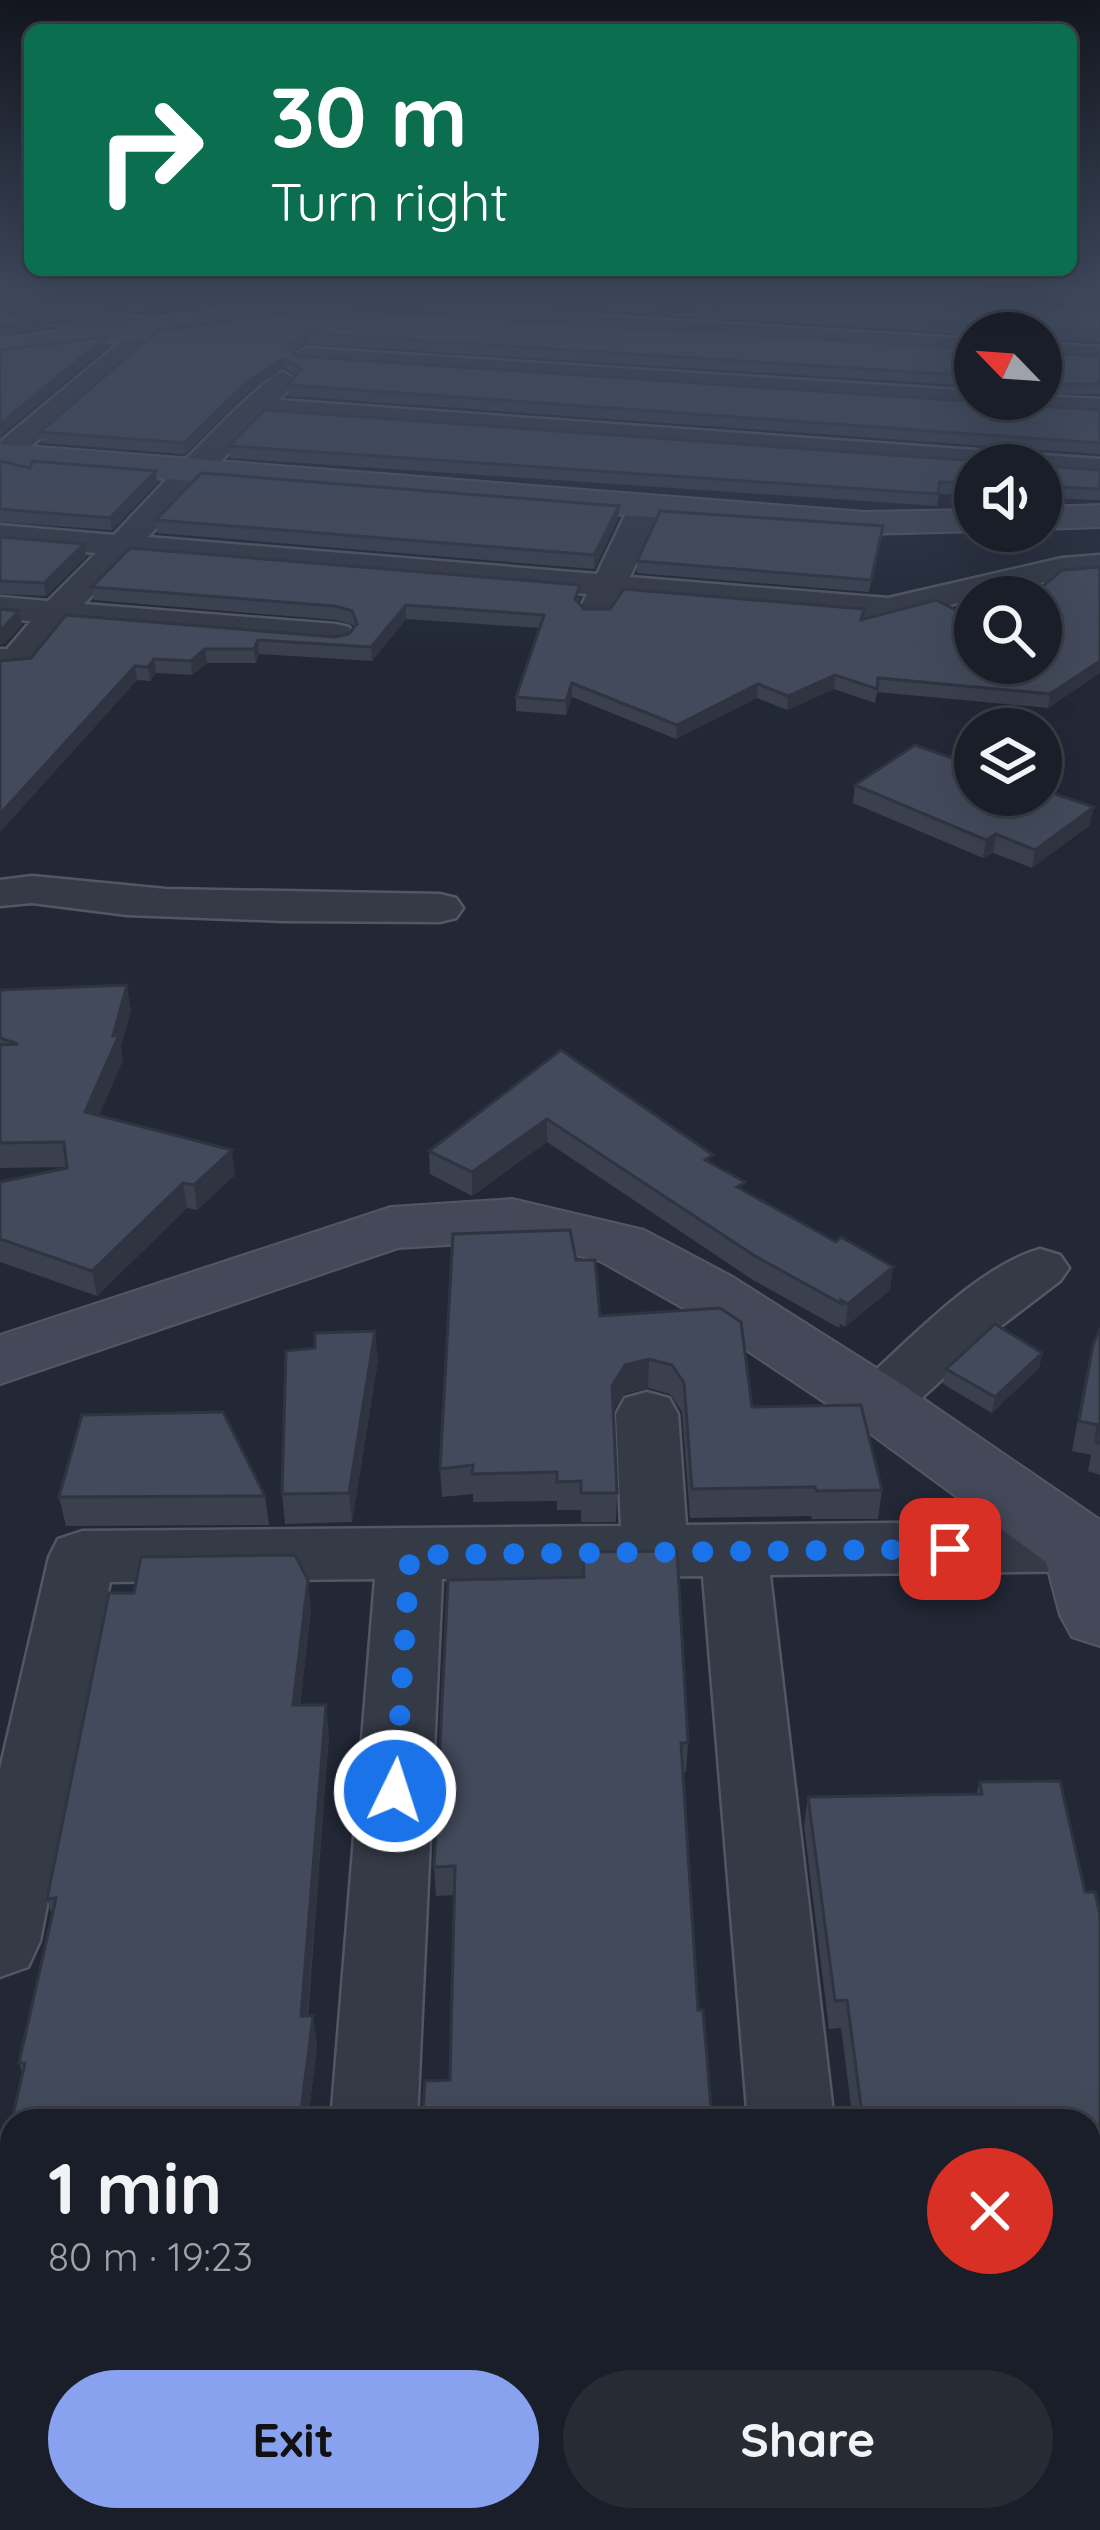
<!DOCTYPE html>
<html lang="en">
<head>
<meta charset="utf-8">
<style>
	:root { --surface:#1a1e28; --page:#272b34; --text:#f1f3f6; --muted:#9fa2a8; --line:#383c45; --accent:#89a2ef }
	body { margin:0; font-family:Quicksand,sans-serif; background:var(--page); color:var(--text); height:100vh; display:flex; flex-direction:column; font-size:45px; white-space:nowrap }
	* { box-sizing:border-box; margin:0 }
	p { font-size:39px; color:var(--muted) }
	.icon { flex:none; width:66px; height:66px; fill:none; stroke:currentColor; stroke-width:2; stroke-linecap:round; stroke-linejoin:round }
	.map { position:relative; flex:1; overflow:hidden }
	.sheet { position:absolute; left:0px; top:2109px; width:1101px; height:423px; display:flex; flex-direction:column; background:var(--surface); border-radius:36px 36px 0 0; box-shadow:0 12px 48px #0002,0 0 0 3px var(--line) }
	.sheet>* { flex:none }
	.top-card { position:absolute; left:24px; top:24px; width:1053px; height:252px; border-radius:18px; box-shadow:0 12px 48px #0002,0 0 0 3px var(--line); background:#0b6e4f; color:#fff; overflow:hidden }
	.needle { width:78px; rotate:295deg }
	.controls { position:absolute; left:954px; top:312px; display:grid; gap:24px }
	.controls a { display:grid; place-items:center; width:108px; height:108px; border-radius:50%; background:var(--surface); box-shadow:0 12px 48px #0002,0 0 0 3px var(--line); font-size:60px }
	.pin { position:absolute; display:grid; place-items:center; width:102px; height:102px; color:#fff; margin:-51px; border-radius:24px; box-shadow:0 6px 18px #0006 }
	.me { position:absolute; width:132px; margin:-66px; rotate:4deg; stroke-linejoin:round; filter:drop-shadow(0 0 9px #0008) }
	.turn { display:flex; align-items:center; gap:42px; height:252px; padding:0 48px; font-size:54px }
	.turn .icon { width:156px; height:156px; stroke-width:2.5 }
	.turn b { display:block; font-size:84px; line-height:102px }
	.round { display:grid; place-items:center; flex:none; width:126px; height:126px; border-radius:63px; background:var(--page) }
	.head { display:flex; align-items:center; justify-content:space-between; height:204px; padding:0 48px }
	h1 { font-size:72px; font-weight:800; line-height:90px }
	.cta { display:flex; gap:24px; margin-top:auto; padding:24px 48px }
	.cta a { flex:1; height:138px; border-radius:72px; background:var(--accent); color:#111; font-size:48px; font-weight:800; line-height:138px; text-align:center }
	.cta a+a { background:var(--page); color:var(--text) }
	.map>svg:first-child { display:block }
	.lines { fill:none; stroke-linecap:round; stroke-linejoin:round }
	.street-casing { stroke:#535764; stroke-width:5 }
	.secondary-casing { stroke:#535764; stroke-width:4 }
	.street { fill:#353a47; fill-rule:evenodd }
	.secondary { fill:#434959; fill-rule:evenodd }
	.wall { fill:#3a404e }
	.shaded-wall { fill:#2f3440 }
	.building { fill:#434a5b; stroke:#2f3440; stroke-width:3 }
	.route { stroke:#1a73e8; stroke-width:21; stroke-dasharray:0 37.8 }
</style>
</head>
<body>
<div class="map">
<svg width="1100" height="2530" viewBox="0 0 1100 2530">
	<rect width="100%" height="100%" fill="#222836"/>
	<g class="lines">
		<defs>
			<path id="street" d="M217,293H291L300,300C283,313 234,306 217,293Z
				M885,293L1100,297V313L897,301Z
				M340,294L357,301L975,339V355L352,316L327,302Z
				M0,302L154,319L167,327L13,462L2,465L0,442L130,334L0,318Z
				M1041,343L1100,347V363L1041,359Z
				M307,348L975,391V399L1041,396L1100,399V417L297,362L293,356Z
				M283,372L297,380L279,400L1100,459V477L1041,473V465L975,468L264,416L148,537L597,574L630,505L646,495L662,505L630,577L888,598L1062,558L1100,555V575L1062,578L888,620L621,597L610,618H584L579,610L587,594L130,556L84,604L336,624L349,627L354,635L349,643L336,646L66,624L30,669L0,671V649H7L31,621L0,619V597L48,601L96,553L0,545V525L114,535C140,508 260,377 283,372Z
				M32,876L166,889L440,894L456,898L463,908L456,918L440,922L284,921L127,915L32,903L0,906V880Z
				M1040,1249L1060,1255L1069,1268L1060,1281L997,1329L900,1418L878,1425L856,1418L847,1403L856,1388C906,1344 977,1266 1040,1249Z
				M647,1392L669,1398L678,1414L686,1525L1100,1521V1571L770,1575L834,2121H748L703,1576L442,1579L417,2121H331L375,1579L110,1582L40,1941L28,1967L0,1977V1769L49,1557L58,1539L82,1531L621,1526L616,1414L625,1398Z
				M0,2331L12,2334V2428L0,2425Z
				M524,2520H650L654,2530H528Z
				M782,2520H880L881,2530H783Z"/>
			<path id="secondary" d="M335,293H417L403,302L0,357V339Z
				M0,444L865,512L975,510V531H980L865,534L0,466Z
				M1100,505V527L1041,529V507Z
				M512,1199L644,1230L731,1276L903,1385L1100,1520V1646L1072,1637L1060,1615L1046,1562L853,1421L683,1308L600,1261L563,1252L512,1241L398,1248L0,1384V1335L391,1207Z"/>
		</defs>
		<use href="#street" class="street-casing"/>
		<use href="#secondary" class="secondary-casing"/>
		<use href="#street" class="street"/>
		<use href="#secondary" class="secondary"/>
	</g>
	<path class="wall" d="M10,293H226L227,303L149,314L10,299Z
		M414,293H895L898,296L1100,306V342L1041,339V333L975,334L414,300Z
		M351,310L975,349V386L307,344L293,352L296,356L1100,410V454L289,396L288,385L296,375L285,368L248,392L185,454L42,443L40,432Z
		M1041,347L1042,353L1100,356V394H1041Z
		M265,410L976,461L1038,458L1043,466L1100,470V500L1041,498V465H975V495L939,494L937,506L230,458L229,446Z
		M0,461L30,468L156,471L157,483L112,530L0,522Z
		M618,519L594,569L158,533L156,520Z
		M883,526L869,592L637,573V561Z
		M0,537L86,557L46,596L0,594Z
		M1100,567V673L1048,708L877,692L875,703L834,689L787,710L757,698L676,739L572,697L566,715L516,711V697L540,628L406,619L372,661L259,654L256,663H207L192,675L156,673L150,681L137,680L0,832V661L31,658L66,615L335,637L349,634L354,628L353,625L336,620L94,600L92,587L580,598L578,603L584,609L863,620L968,616L1036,592Z
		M855,785L1090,825L1032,868L993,853L983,858L853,803Z
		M0,990L131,1009L121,1047L123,1060L99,1115L235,1175L197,1210L187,1208L97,1296L0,1262V1182L67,1167L0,1168Z
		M561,1050L713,1164L745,1191L836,1242L893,1267L890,1290L845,1327L840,1324L839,1328L753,1280L547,1142L472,1196L430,1174L429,1151Z
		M576,1260L600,1316L752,1407L882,1490L878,1519H812L811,1516L690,1518L682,1412L670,1394L648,1388L624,1394L613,1411L617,1493L616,1522H581V1510H557V1501L473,1502V1494L442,1497L440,1469Z
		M1100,1328V1475L1088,1471L1091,1455L1072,1451L1086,1374L1093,1345Z
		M1042,1353L1039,1368L992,1413L943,1384L946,1369Z
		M378,1360L352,1522L285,1524L282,1494Z
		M265,1496L269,1525L66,1526L59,1497Z
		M583,1552L688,1743L686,1772H683L450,2080L455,1895L436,1896L434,1867L583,1578Z
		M311,1609L300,1705L329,1734L308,2016L317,2044L308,2121H12V2290L0,2289V2172L23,2074L19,2063L52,1915L47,1899Z
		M980,1782L1085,1892L1100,1915V2427H1089V2121H853L841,2028L829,2029L804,1826L808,1797L976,1794Z"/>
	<path class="shaded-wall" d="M226,293L227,303L149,314L148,304Z
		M44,318L46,328L0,335V325Z
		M307,333V344L289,355L288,345Z
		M106,337L107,347L0,436V424Z
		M284,358L285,368L248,392L185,454L184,443L247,382Z
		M156,471L157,483L112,530L110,518Z
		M619,506L618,519L594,569V555Z
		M84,544L86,557L46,596L44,583Z
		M406,605V619L372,661L371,647Z
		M19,611L22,625L5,644L0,645V631Z
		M258,640L259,654L256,663L254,649Z
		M205,649L207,663L192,675L191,661Z
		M154,659L156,673L150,681L148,667Z
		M1100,661V673L1048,708L1050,694Z
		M135,666L137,680L0,832V814Z
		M835,675L834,689L787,710L788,696Z
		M572,683V697L566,715V701Z
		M758,684L757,698L676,739L677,725Z
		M1094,807L1090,825L1032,868L1035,850Z
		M996,834L993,853L983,858L986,840Z
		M127,985L131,1009L121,1047L123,1060L90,1136L85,1112L113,1036Z
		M547,1119V1142L472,1196V1172Z
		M232,1150L235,1175L197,1210L194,1185Z
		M183,1183L187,1208L97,1296L92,1271Z
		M893,1267L890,1290L845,1327L848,1304Z
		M375,1331L378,1360L352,1522L349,1493Z
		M1042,1353L1039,1368L992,1413L995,1397Z
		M649,1359L648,1388L624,1394L611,1414L612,1386L625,1365Z
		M308,1580L311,1609L297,1734L293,1705Z
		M326,1705L329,1734L305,2044L301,2016Z
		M313,2016L317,2044L308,2121H300Z"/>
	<path class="building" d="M52,293H226L148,304Z
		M468,293H895L898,296L1100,306V332L1043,328L1038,333H981V329L977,324Z
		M340,305L351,310L975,349V376L307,333L288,345L296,356L1100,410V443L288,385L301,369L284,358L247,382L184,443L40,432L158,330Z
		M0,313L44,318L0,325Z
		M106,337L0,424V350Z
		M1041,347L1042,353L1100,356V384H1041Z
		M265,410L976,461L1038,458L1043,466L1100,470V489L1041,486V465H975V483L940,482L938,494L229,446Z
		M0,461L30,468L33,461L156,471L110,518L0,509Z
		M201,473L619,506L594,555L156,520Z
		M660,511L883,526L871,580L637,561Z
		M0,537L84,544L44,583L0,581Z
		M130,548L580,585L575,599L584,609H610L624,589L864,609L861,620L936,600L968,616L975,612V663H1041V597H1008L1027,588L1036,592L1062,570L1100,567V661L1050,694L878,678L877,689L835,675L788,696L758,684L677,725L572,683L566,701L516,697L544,615L406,605L371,647L258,640L254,649H205L191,661L154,659L148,667L135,666L0,814V661L31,658L66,615L335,637L349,634L357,624L352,611L335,606L92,587Z
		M0,609L19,611L0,631Z
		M915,745L975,766V795H1041V789L1094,807L1035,850L996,834L986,840L855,785Z
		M127,985L113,1036L119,1035L85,1112L232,1150L194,1185L183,1183L92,1271L0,1239V1182L67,1168L64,1142L0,1143V1045L18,1044L0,1038V990Z
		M561,1050L713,1155L705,1160L745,1182L737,1187L836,1242L841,1237L893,1267L848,1304L841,1300L842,1304L755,1256L547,1119L472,1172L429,1151Z
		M570,1230L576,1260H595L600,1316L720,1308L741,1322L752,1407L861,1405L882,1490L816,1491L815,1487L692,1489L684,1383L672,1365L649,1359L625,1365L612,1386L617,1493H581V1481L557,1482V1472L472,1474L473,1465L440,1469L453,1234Z
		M995,1324L1042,1353L995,1397L946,1369Z
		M1100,1328V1443L1096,1442L1098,1425L1079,1421L1093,1345Z
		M375,1331L349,1493L282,1494L286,1351L315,1348V1333Z
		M223,1412L265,1496L59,1497L82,1415Z
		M677,1551L688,1743H681L698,2010H703L712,2121H422L425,2081L450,2080L455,1866L434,1867L448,1580L584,1577L583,1552Z
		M295,1555L308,1580L293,1705H326L301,2016H313L300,2120L12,2121V2265L0,2264V2172L25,2063H19L56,1898L47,1899L109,1593H134L141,1557Z
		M1060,1781L1085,1892H1095L1100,1915V2403H1089V2121H863L847,2000L835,2001L808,1797L982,1794L980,1782Z
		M0,2418L12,2422V2520H269L299,2530H0Z"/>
	<linearGradient id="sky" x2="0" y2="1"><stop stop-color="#13161e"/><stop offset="0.45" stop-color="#3e485d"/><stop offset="1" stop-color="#3e485d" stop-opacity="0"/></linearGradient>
	<rect width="1100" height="648" fill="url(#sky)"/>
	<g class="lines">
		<path class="route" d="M395,1791L410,1555L950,1549"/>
	</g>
</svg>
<div class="controls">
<a><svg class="needle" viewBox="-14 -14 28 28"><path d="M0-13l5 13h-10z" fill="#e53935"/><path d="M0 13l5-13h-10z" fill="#9fa2a8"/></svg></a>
<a><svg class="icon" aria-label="sound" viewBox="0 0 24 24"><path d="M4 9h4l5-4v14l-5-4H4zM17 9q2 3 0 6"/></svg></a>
<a><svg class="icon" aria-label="search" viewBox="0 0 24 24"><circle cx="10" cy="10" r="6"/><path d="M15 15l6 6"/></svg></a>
<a><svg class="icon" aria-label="layers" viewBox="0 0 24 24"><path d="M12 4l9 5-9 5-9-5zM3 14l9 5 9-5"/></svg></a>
</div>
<div class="pin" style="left:950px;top:1549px;background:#d93025"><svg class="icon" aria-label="arrive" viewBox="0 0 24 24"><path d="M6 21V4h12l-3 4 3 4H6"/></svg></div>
<svg class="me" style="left:395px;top:1791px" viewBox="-20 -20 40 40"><circle r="17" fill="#1a73e8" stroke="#fff" stroke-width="3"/><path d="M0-11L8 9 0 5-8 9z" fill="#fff"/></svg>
<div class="top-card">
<div class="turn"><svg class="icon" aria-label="right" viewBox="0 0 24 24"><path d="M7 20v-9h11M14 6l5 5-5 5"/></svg><div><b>30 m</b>Turn right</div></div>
</div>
<section class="sheet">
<div class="head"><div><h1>1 min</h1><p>80 m · 19:23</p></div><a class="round" style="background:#d93025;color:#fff"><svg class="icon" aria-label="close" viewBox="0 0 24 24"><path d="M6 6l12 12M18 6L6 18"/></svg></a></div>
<div class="cta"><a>Exit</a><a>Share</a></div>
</section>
</div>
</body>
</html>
